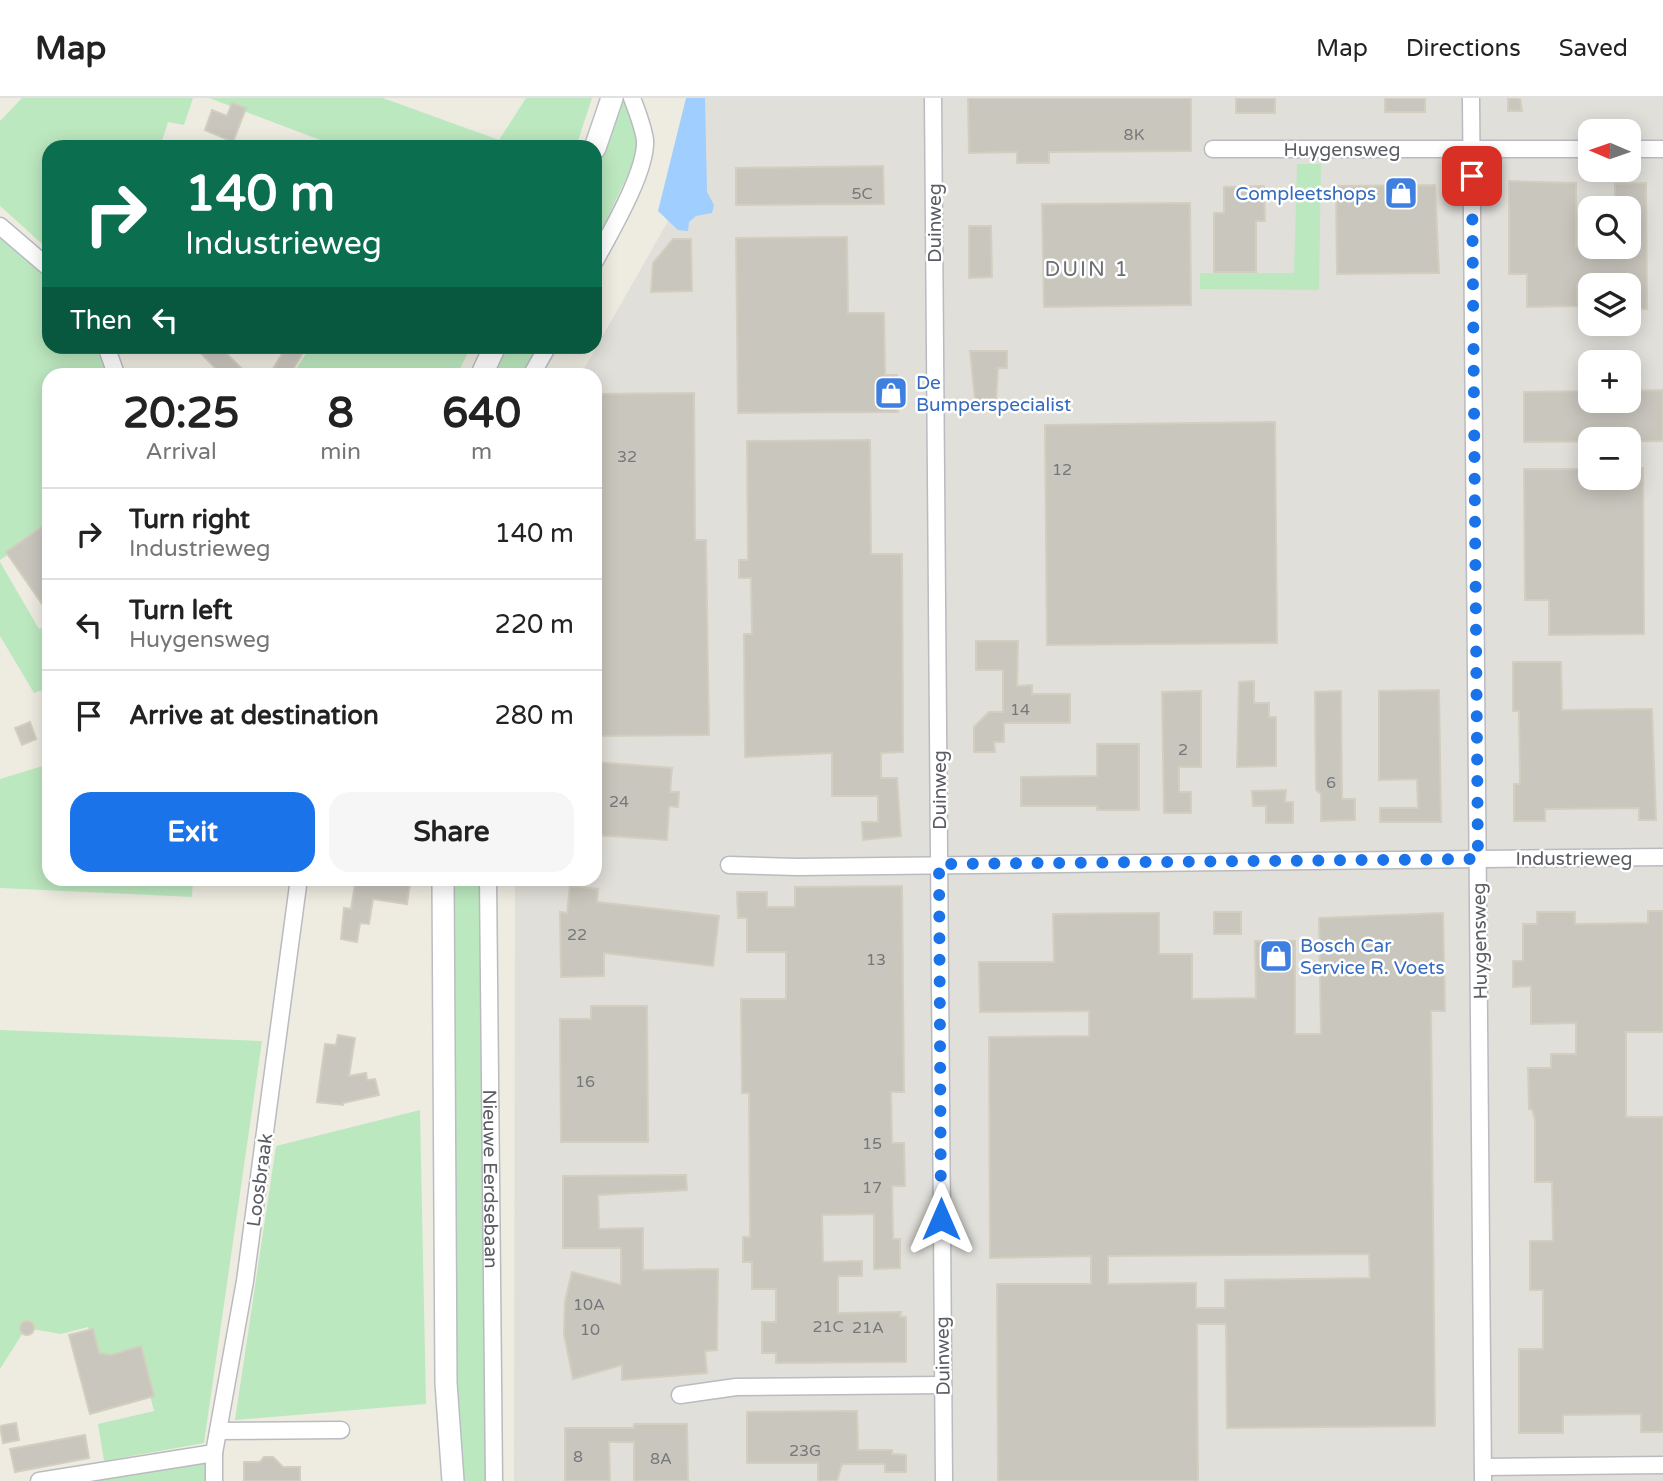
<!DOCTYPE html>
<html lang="en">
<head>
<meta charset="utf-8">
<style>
	:root { --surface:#fff; --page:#f6f6f6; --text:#222; --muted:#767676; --line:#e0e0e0; --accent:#1a73e8 }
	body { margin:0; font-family:"Varela Round",sans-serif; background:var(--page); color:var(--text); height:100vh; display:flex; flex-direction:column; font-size:26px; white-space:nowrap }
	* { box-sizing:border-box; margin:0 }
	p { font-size:23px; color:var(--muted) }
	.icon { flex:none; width:38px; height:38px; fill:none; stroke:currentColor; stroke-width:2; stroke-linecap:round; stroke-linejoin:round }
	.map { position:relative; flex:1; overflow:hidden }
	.details { position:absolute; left:42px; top:270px; width:560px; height:518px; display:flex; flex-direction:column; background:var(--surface); border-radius:21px; box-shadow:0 4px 18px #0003 }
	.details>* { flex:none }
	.guide { position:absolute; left:42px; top:42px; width:560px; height:214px; border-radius:21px; box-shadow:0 4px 18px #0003; background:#0b6e4f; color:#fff; overflow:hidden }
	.needle { width:46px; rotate:272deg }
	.buttons { position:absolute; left:1578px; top:21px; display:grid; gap:14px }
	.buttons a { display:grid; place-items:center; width:63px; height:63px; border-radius:14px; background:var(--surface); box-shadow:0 4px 18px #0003; font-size:35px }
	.pin { position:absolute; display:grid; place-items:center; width:60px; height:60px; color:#fff; margin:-30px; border-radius:14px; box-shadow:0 4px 10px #0006 }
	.me { position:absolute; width:77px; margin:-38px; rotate:0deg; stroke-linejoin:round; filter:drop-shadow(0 0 5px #0008) }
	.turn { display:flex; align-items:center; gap:24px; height:147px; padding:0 28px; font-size:32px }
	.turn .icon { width:91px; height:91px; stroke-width:2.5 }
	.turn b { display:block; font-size:49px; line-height:60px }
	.then { display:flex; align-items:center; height:66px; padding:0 28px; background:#0003; gap:14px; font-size:26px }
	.eta { display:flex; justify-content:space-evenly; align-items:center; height:119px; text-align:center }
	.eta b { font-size:42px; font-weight:800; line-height:49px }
	.action { display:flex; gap:14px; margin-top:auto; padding:14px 28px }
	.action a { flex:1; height:80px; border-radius:21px; background:var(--accent); color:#fff; font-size:28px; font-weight:800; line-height:80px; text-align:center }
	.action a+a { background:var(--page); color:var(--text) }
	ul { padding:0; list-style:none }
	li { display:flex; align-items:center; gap:21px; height:91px; padding:0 28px; border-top:2px solid var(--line) }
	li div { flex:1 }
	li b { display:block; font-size:26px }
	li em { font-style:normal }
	header { display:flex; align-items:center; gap:42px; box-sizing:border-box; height:98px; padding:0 35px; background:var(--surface); border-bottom:2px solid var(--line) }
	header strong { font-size:33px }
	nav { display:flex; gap:38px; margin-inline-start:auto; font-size:24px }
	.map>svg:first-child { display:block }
	.industrial { fill:#e1dfd9; fill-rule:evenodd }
	.green { fill:#bce8bf }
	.water { fill:#a0ceff }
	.building { fill:#c9c6be; stroke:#d3cebf; stroke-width:2; fill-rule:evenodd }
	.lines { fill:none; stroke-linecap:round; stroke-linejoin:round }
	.minor-casing { stroke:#b9bbc1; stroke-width:19 }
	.secondary-casing { stroke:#babdc4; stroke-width:24 }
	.minor { stroke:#fff; stroke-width:16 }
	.secondary { stroke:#fff; stroke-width:21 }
	.route { stroke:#1a73e8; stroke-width:12; stroke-dasharray:0 21.6 }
	.labels { text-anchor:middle; stroke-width:5; stroke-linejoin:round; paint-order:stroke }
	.number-label { font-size:16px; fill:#76777a }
	.street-label { font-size:19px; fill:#5a5d63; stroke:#fff }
	.shop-label { font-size:19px; fill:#366cbe; stroke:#fff; text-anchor:start }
	.neighbourhood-label { font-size:21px; letter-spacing:2px; fill:#6b6f75; stroke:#fff }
</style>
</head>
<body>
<header>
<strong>Map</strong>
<nav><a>Map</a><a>Directions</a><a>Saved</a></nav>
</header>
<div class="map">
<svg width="1663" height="1383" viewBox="0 0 1663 1383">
	<rect width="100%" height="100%" fill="#eeece1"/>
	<path class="industrial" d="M697,0H1663V1383H514L515,781L595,780V276H581L676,109ZM1591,33H1629V72H1591ZM1591,110H1629V149H1591ZM1591,187H1629V226H1591ZM1591,264H1629V303H1591ZM1591,341H1629V380H1591Z"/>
	<path class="green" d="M22,0H193L184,27L168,24L160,49H49V152L0,108V23Z
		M209,0H383L499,42L526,0H592L576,49H339Z
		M623,0L639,34L637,57L595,146V78Z
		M1297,66H1321L1319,192L1200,191V175H1294Z
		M0,139L49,182V248L96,249L106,276H49V430L0,462Z
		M310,249V248L471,249L457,276H293Z
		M504,249H537L521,276H490Z
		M0,464L39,531L49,527V590L34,595L0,538Z
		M49,666V780L193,781L192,799L0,790V681Z
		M451,781H479L486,1383H458Z
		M0,932L262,943L204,1345L104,1363L98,1326L154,1313L139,1257L97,1268L88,1229L61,1236L26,1230L0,1271Z
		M420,1012L426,1306L235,1322L276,1048Z
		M206,1361L209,1383H73Z"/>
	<path class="water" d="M686,0H705L707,94L714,107L712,115L696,118L689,124L688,133L678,132L658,113Z"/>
	<path class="building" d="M968,0H1191V53L1049,54V65H1017V54L969,55Z
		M1236,0H1275V15H1236Z
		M1385,0H1425V14H1385Z
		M1508,0H1520L1522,13H1508Z
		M232,5L246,10L233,44L205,32L212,12L227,18Z
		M883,68L884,106L736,107V70Z
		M1509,83L1576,85V149H1629V110H1615V86L1646,85L1647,211H1629V187H1577V208L1527,209V176H1509Z
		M1435,87L1439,175L1337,176L1336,88Z
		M1264,88L1265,123H1256V174H1214V115H1224V89Z
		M1190,105L1191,207L1044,209L1042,106Z
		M969,128H991L992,179L969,180Z
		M847,139L848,215H884L885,277H897L898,314L738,315L736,140Z
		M673,141H691L692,193L651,194L653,165Z
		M194,248H219L247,276H221Z
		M287,248H307L290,276H282L273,271Z
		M970,253H1007V270H998L996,302H975Z
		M1663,292V343L1524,344V294L1591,293V303H1629V293Z
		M694,295L695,442H706L709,637L595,638V296Z
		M1275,324L1277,545L1047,547L1045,327Z
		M870,342L871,456H902L903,654L881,655V680H897L901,738L863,742L862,724H878V698H832V655L745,659L744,536H752L751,480H739V462H748L747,343Z
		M1629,370H1643L1644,536L1549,537V502H1525L1524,371H1591V380H1629Z
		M49,424V516L6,454Z
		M976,543H1018L1017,588L1032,587V596H1070V625H1004V644H994L995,654H974V629L989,614H1003V572H976Z
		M1513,564H1561L1562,612L1652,611L1656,722H1639V710L1545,711V723H1514V686H1520L1519,613H1513Z
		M1254,583V605H1269V619H1276V668L1237,669L1239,584Z
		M1439,592L1441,724H1380V710H1418L1417,681L1379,682V593Z
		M1201,593V669H1179V694H1191V715H1164L1162,594Z
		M1341,593L1342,701H1355V722L1321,723V696L1316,692L1315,594Z
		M30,624L36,641L22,647L15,630Z
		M1097,646H1139V712H1097V708H1021V679L1097,678Z
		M595,664L672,670L670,694H679L678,709L669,708L667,742L595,737Z
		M1286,692L1285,704H1293V725H1266V708H1253L1252,693Z
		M356,780L410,785L407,806L373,801L369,826L360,825L357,844L341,841L344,810L351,811Z
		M570,788L598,791L597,804L719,818L713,868L604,855V878L561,879L560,814L567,815Z
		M902,788L904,994H891L892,1045H904L905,1088H892L893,1141H900V1170L874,1171V1116L822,1117L823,1164L862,1163V1178H838V1215L901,1214L900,1219H906V1264L776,1265V1255H762V1224H776V1191H752V1164H743V1139H750L749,995H742L741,901H786V854H747V820H738L737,794H767V809H795V789Z
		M1648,813H1663V934H1626V1019H1663V1334H1641V1316L1563,1317V1335H1519V1251H1543V1192H1530V1143H1553L1552,1084H1535V1022L1532,1011H1529L1528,970H1551V956H1576V925L1531,926V888L1513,889V863H1523V826H1537V814H1575V826L1648,825Z
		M1214,814H1241V836H1214Z
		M1159,815V856H1192V901L1256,900L1255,843H1295V936H1321L1319,820L1443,815L1445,913H1431L1435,1328L1227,1330L1226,1226H1197L1198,1383H998L997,1186H1091V1158L990,1160L989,939L1089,938V913L980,914L979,864H1054L1053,816ZM1369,1156L1370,1180L1225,1182V1210H1196V1185L1108,1186V1158Z
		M591,908H647L648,1044H561L560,921H591Z
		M338,937L355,940L349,978L366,975L367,982L375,981L379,997L343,1005V1007L317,1004L325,946L336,947Z
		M686,1077L687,1092L598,1097L599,1131L643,1130V1172L718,1171L717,1252L705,1253L707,1275L622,1282V1267L573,1281L564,1236L565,1203L572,1174L621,1187V1150H563V1078Z
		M20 1230a7 7 0 1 1 14 0a7 7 0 1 1-14 0Z
		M93,1231L99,1255L111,1257L141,1248L154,1298L90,1316L69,1237Z
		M857,1313L858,1352H892V1356L906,1357V1374H885V1366H842L837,1383H818V1365H747V1314Z
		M16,1325L19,1342L3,1345L0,1328Z
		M634,1326H687L688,1383H634V1344H609L610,1383H565V1330H634Z
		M85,1337L89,1360L15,1374L10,1351Z
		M264,1359H273L283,1369H300V1383H244V1364H260Z"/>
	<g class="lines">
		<defs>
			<g id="minor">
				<path d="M933,0L944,1383"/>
				<path d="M1471,0L1483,1383"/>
				<path d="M1213,51H1591"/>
				<path d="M1629,51H1663"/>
				<path d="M0,128L49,170"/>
				<path d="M595,163C610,135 647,73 645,42C643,28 637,13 632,0"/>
				<path d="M106,248L116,276"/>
				<path d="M532,276L548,248"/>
				<path d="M729,767L797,769L1663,759"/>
				<path id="s1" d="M488,780L494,1383"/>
				<path d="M680,1297L736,1289L943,1287"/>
				<path d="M218,1333L341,1332"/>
				<path d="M1483,1369L1663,1367"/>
				<path d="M39,1383L214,1355"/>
				<path d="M214,1383V1355L245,1183L299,780"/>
			</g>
			<path id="secondary" d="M595,50L612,0
				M482,276L495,248
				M443,780L446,1285L453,1383"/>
		</defs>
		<use href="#minor" class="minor-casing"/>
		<use href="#secondary" class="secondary-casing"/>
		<use href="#minor" class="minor"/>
		<use href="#secondary" class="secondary"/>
	</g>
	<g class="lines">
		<path class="route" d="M941,1121L939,766L1478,761L1472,78"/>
	</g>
	<defs>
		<symbol id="shop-square" viewBox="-11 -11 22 22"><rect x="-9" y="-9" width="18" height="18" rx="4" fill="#3f7fe0" stroke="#fff"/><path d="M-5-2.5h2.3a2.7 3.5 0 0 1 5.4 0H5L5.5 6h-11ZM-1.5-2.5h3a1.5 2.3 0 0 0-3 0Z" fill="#fff"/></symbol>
	</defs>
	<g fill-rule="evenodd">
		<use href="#shop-square" x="1382" y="76" width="38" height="38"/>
		<use href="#shop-square" x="872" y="276" width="38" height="38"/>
		<use href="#shop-square" x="1257" y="839" width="38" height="38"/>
	</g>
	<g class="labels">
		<g class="number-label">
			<text x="1134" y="42">8K</text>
			<text x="862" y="101">5C</text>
			<text x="627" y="364">32</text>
			<text x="1062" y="377">12</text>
			<text x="1020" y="617">14</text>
			<text x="1183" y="657">2</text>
			<text x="1331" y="690">6</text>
			<text x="619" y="709">24</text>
			<text x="577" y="842">22</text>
			<text x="876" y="867">13</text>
			<text x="585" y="989">16</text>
			<text x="872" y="1051">15</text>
			<text x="872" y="1095">17</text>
			<text x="589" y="1212">10A</text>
			<text x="828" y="1234">21C</text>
			<text x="868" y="1235">21A</text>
			<text x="590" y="1237">10</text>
			<text x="805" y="1358">23G</text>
			<text x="578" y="1364">8</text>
			<text x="661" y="1366">8A</text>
		</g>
		<g class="street-label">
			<text x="1342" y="58">Huygensweg</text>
			<text transform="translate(934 125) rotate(-90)" y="7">Duinweg</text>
			<text transform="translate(939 692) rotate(-90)" y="7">Duinweg</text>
			<text x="1574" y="767">Industrieweg</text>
			<text transform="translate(1479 843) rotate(-91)" y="7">Huygensweg</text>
			<text transform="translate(259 1082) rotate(-82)" y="7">Loosbraak</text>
			<text dy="7" stroke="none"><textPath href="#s1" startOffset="301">Nieuwe Eerdsebaan</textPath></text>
			<text transform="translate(942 1258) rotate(-91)" y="7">Duinweg</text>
		</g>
		<g class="shop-label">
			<text x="1376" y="102" text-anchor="end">Compleetshops</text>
			<text x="916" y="291">De<tspan x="916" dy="22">Bumperspecialist</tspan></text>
			<text x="1300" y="854">Bosch Car<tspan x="1300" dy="22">Service R. Voets</tspan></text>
		</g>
		<g class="neighbourhood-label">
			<text x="1087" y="178">DUIN 1</text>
		</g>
	</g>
</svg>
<div class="buttons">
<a><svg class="needle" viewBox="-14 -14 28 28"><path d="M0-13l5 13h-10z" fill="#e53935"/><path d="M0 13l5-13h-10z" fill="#767676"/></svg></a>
<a><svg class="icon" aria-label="search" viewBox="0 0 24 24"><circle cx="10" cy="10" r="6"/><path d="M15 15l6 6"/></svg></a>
<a><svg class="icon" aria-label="layers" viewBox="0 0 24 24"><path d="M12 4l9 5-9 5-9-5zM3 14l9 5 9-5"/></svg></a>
<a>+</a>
<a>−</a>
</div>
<div class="pin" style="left:1472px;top:78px;background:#d93025"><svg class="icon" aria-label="arrive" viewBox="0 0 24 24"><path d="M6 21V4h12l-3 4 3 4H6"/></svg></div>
<svg class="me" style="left:941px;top:1121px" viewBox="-20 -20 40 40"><path d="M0-17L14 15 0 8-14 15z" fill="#1a73e8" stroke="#fff" stroke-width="4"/></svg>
<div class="guide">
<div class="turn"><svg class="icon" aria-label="right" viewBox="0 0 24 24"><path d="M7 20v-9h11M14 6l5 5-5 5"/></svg><div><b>140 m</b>Industrieweg</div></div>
<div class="then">Then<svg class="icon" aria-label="left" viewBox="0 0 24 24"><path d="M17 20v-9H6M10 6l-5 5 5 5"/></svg></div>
</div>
<section class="details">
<div class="eta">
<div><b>20:25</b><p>Arrival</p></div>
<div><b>8</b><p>min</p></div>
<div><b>640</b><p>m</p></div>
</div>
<ul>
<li><svg class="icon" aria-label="right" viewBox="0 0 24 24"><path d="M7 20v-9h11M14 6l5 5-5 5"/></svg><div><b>Turn right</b><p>Industrieweg</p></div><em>140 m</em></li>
<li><svg class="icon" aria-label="left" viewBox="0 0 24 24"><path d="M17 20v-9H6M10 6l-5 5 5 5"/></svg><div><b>Turn left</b><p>Huygensweg</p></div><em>220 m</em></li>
<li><svg class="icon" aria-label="arrive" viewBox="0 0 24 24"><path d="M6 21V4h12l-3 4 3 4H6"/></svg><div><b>Arrive at destination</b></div><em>280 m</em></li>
</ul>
<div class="action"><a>Exit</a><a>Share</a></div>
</section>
</div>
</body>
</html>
